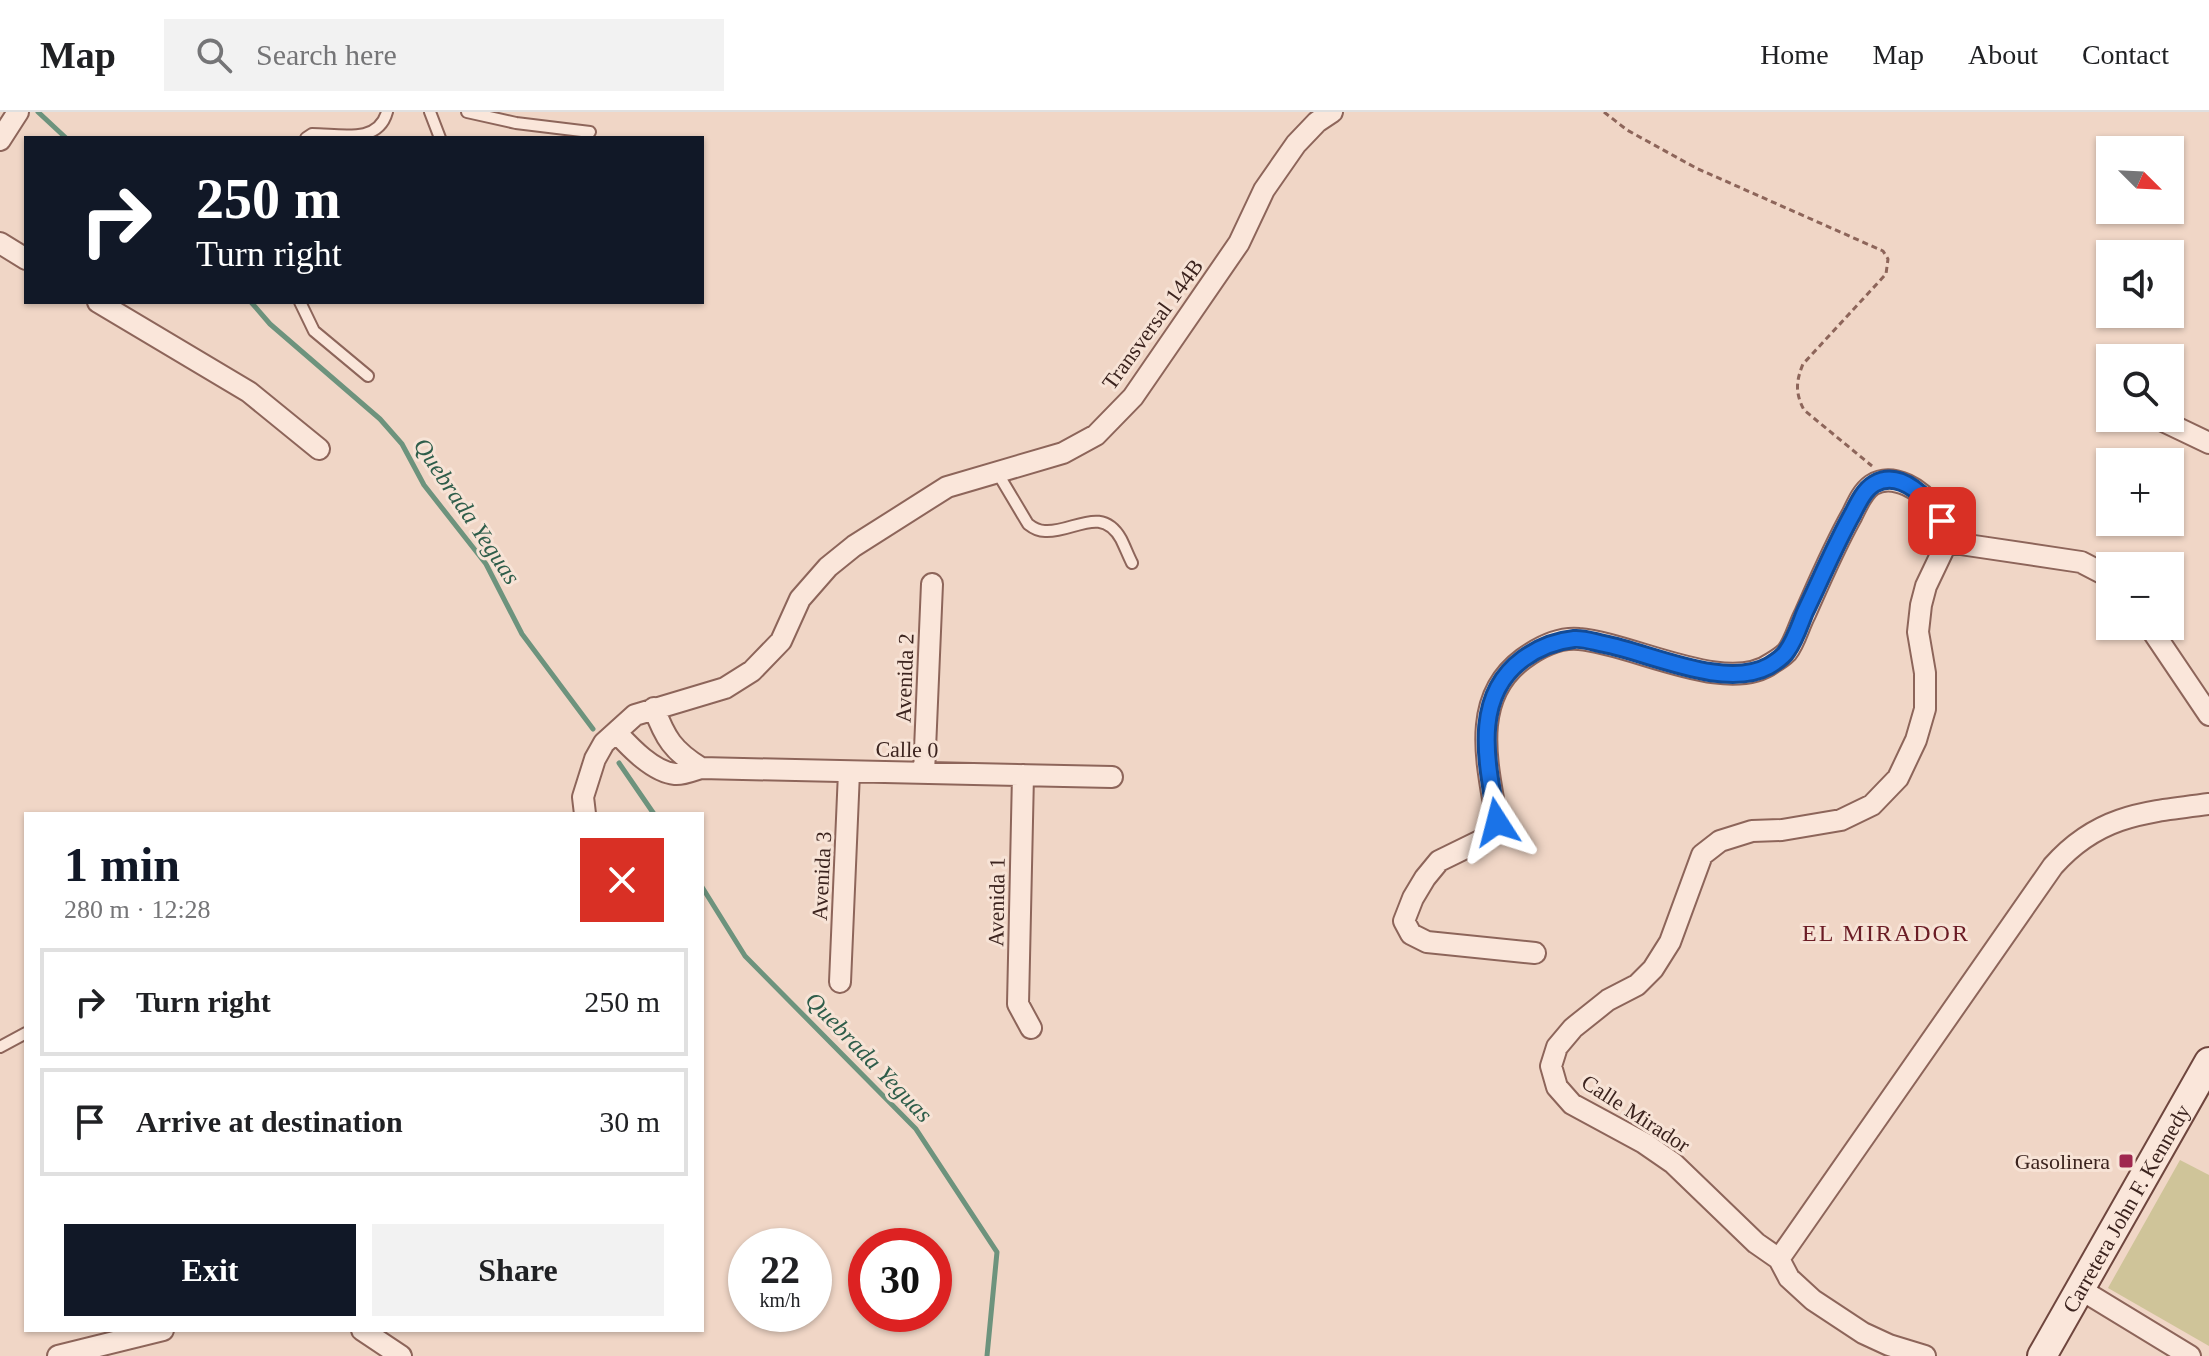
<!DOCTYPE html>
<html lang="en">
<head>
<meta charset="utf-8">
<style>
	:root { --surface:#fff; --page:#f2f2f2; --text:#202124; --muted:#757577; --line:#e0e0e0; --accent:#111827 }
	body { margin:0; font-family:"Times New Roman",serif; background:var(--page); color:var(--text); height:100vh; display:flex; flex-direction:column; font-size:30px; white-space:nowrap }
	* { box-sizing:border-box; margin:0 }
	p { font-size:26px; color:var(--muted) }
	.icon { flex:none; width:44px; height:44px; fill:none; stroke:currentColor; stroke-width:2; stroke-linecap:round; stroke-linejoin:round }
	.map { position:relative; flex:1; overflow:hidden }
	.details { position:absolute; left:24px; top:700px; width:680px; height:520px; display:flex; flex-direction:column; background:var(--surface); border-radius:0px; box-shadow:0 2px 6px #0004 }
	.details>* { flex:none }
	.hud { position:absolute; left:24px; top:24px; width:680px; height:168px; border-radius:0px; box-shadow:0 2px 6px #0004; background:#111827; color:#fff; overflow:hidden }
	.needle { width:52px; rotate:114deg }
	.tools { position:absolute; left:2096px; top:24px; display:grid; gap:16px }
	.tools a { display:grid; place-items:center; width:88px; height:88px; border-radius:0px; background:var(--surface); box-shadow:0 2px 6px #0004; font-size:40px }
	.speed { position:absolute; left:728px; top:1116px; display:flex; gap:16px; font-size:40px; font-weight:700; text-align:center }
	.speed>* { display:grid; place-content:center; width:104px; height:104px; border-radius:50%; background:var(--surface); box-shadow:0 2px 6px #0004; line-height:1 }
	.speed small { font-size:20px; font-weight:400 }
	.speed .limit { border:12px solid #d22; background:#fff; color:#111 }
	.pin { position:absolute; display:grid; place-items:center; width:68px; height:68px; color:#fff; margin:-34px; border-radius:16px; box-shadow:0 4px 12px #0006 }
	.me { position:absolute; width:88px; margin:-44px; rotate:351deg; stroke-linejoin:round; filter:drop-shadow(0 0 6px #0008) }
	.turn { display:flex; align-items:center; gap:28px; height:168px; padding:0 40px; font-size:36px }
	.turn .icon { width:104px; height:104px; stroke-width:2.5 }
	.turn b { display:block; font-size:56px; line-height:68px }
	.round { display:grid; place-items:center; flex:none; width:84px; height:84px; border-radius:0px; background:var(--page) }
	.headline { display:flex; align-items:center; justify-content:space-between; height:136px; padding:0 40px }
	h1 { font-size:48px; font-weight:700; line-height:60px; color:var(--accent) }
	.cta { display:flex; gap:16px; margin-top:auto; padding:16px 40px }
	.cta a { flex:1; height:92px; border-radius:0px; background:var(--accent); color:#fff; font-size:32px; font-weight:700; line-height:92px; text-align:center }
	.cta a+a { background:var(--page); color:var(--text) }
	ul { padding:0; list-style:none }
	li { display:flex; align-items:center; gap:24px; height:108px; margin:0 16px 12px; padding:0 24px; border:4px solid var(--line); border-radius:0px }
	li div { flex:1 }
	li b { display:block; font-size:30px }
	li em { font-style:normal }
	header { display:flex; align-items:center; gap:48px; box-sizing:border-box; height:112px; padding:0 40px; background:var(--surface); border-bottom:2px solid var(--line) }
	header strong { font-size:38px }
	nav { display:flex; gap:44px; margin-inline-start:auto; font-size:28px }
	.search { width:560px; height:72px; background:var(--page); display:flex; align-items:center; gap:20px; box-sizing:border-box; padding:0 28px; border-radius:0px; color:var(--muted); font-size:30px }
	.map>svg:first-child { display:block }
	.green { fill:#cfc499 }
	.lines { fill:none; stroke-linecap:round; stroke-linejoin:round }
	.stream { stroke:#6d937d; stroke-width:5 }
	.lane-casing { stroke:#8d655a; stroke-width:14 }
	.street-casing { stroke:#8d655a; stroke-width:24 }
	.secondary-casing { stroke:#6f463e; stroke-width:32 }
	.path { stroke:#8d655a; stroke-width:3; stroke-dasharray:6 4; stroke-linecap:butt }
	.lane { stroke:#fae6da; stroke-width:10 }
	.street { stroke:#fae6da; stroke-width:20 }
	.secondary { stroke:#fae6da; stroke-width:28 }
	.route-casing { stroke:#114b97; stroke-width:20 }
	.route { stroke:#1a73e8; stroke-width:14 }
	.poi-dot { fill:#9f274f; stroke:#f7e3d6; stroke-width:3 }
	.labels { text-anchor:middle; stroke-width:6; stroke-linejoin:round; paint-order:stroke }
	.street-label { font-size:22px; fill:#3c241f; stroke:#f7e3d6 }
	.poi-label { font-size:22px; fill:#3c241f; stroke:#f7e3d6; text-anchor:end }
	.water-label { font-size:24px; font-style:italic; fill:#2e5d4a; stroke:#f7e3d6 }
	.neighbourhood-label { font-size:24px; letter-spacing:2px; fill:#6b1c25; stroke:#f7e3d6 }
</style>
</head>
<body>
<header>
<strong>Map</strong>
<div class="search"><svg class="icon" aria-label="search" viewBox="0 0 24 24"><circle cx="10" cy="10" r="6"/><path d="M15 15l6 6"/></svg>Search here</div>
<nav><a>Home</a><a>Map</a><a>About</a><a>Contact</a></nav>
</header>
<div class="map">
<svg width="2209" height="1244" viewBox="0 0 2209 1244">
	<rect width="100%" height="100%" fill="#f0d6c6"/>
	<path class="green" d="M2180,1048L2209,1063V1234L2108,1176Z"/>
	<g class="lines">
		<path class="stream" d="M38,0L66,26
			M251,190L270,212L380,307L402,332L424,373L486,452L522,522L593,617
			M619,651L654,702
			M702,775L745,844L916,1017L997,1140L987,1244"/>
		<defs>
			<path id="lane" d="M430,0L440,26
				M467,0L516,11L590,20
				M306,26L312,22C339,22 378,33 387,0
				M300,190L314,219L368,264
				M997,360L1028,412C1033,416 1039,419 1045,419C1073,421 1101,392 1121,427C1125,435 1128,443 1132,451
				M0,935L26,921"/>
			<path id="street" d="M0,28L18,0
				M0,131L26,147
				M98,190L249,280L319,337
				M2163,309L2209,331
				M2149,514L2209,603
				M654,596C665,626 673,639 701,656
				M616,620C630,635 653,660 675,662C683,663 694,658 701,656L1112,665
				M924,661L932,472
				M1023,663L1018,892L1031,916
				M585,702L583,685L595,647L604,631L635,603L725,576L752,559L781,529L800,487L828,455L854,434L947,375L1063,341L1096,323L1133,285L1239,131L1264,78L1296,32L1317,10L1332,0
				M1535,841L1427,830L1411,822L1404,809L1413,786L1425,766L1439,749L1486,726L1497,710C1488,654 1469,587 1523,547C1538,536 1559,525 1579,527C1632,531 1727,584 1772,551C1777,548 1783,544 1787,540C1795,530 1799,513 1805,502C1820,468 1834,435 1852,403C1857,393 1862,380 1872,373C1883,366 1896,368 1907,373C1931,384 1941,406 1947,430
				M840,870L849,660
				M1779,1147L2053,754C2098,703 2145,700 2209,692
				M2080,1177L2190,1244
				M362,1218L401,1244
				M58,1244L163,1218
				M1925,1244L1889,1233L1863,1221L1813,1188L1789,1166L1779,1147L1756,1131L1673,1051L1644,1031L1572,992L1557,975L1551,954L1557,935L1573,916L1608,888L1637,873L1653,857L1670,830L1702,743L1720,729L1752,719L1782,718L1841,708L1872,693L1898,666L1916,628L1925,597V561L1918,520L1921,493L1926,474L1947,430L2081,450L2110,465"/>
			<g id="secondary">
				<path id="s1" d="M2042,1244L2209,950"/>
			</g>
		</defs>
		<use href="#lane" class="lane-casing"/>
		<use href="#street" class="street-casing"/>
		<use href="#secondary" class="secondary-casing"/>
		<path class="path" d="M1604,0L1627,18L1696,56L1883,139L1888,147L1886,162L1803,252C1796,269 1795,281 1804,298L1872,354"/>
		<use href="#lane" class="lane"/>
		<use href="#street" class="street"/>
		<use href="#secondary" class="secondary"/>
	</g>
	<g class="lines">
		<defs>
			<path id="route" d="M1497,710C1488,654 1470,586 1523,547C1538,536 1555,529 1574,527C1583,526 1594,530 1604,532C1650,541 1725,578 1769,554C1774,551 1784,544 1787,539C1795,528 1800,512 1805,500C1821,467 1835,433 1853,401C1858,391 1864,378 1874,372C1901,356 1930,388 1942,409"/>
		</defs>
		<use href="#route" class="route-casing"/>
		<use href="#route" class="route"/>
	</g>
	<rect class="poi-dot" x="2118" y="1041" width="16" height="16" rx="4"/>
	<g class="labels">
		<g class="street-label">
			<text transform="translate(1152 212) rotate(-54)" y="8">Transversal 144B</text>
			<text transform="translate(904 566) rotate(-88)" y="8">Avenida 2</text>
			<text transform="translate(907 637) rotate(1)" y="8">Calle 0</text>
			<text transform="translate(821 764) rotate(-87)" y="8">Avenida 3</text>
			<text transform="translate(996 790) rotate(-89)" y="8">Avenida 1</text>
			<text transform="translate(1636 1001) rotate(33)" y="8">Calle Mirador</text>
			<text dy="8" stroke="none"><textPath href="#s1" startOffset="170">Carretera John F. Kennedy</textPath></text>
		</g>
		<g class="poi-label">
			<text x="2110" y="1057">Gasolinera</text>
		</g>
		<g class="water-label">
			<text transform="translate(467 399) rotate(56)" y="8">Quebrada Yeguas</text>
			<text transform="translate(869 945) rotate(46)" y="8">Quebrada Yeguas</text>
		</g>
		<g class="neighbourhood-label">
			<text x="1886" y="829">EL MIRADOR</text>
		</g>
	</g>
</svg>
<div class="tools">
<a><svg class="needle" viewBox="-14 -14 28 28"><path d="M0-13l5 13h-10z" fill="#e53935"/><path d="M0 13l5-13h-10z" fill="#757577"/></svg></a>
<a><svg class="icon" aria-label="sound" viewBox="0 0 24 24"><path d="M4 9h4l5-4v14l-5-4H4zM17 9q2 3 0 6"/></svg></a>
<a><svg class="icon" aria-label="search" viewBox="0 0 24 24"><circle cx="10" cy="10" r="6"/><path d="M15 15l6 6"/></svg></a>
<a>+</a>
<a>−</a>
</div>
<div class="speed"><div>22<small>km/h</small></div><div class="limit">30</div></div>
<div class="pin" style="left:1942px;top:409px;background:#d93025"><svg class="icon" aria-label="arrive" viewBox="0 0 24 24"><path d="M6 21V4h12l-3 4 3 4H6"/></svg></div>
<svg class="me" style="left:1497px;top:710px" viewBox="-20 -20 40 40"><path d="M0-17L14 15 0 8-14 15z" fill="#1a73e8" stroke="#fff" stroke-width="4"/></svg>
<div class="hud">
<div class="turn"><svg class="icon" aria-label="right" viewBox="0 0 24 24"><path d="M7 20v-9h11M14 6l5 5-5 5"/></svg><div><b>250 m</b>Turn right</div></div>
</div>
<section class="details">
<div class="headline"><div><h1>1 min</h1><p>280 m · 12:28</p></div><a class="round" style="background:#d93025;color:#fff"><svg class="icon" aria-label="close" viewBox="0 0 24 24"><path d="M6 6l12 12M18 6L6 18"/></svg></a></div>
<ul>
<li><svg class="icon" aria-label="right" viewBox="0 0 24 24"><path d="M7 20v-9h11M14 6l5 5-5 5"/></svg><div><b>Turn right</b></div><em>250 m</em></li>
<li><svg class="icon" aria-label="arrive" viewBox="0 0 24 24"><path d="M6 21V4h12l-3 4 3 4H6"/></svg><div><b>Arrive at destination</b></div><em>30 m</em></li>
</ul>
<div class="cta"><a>Exit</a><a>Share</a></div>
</section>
</div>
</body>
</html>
